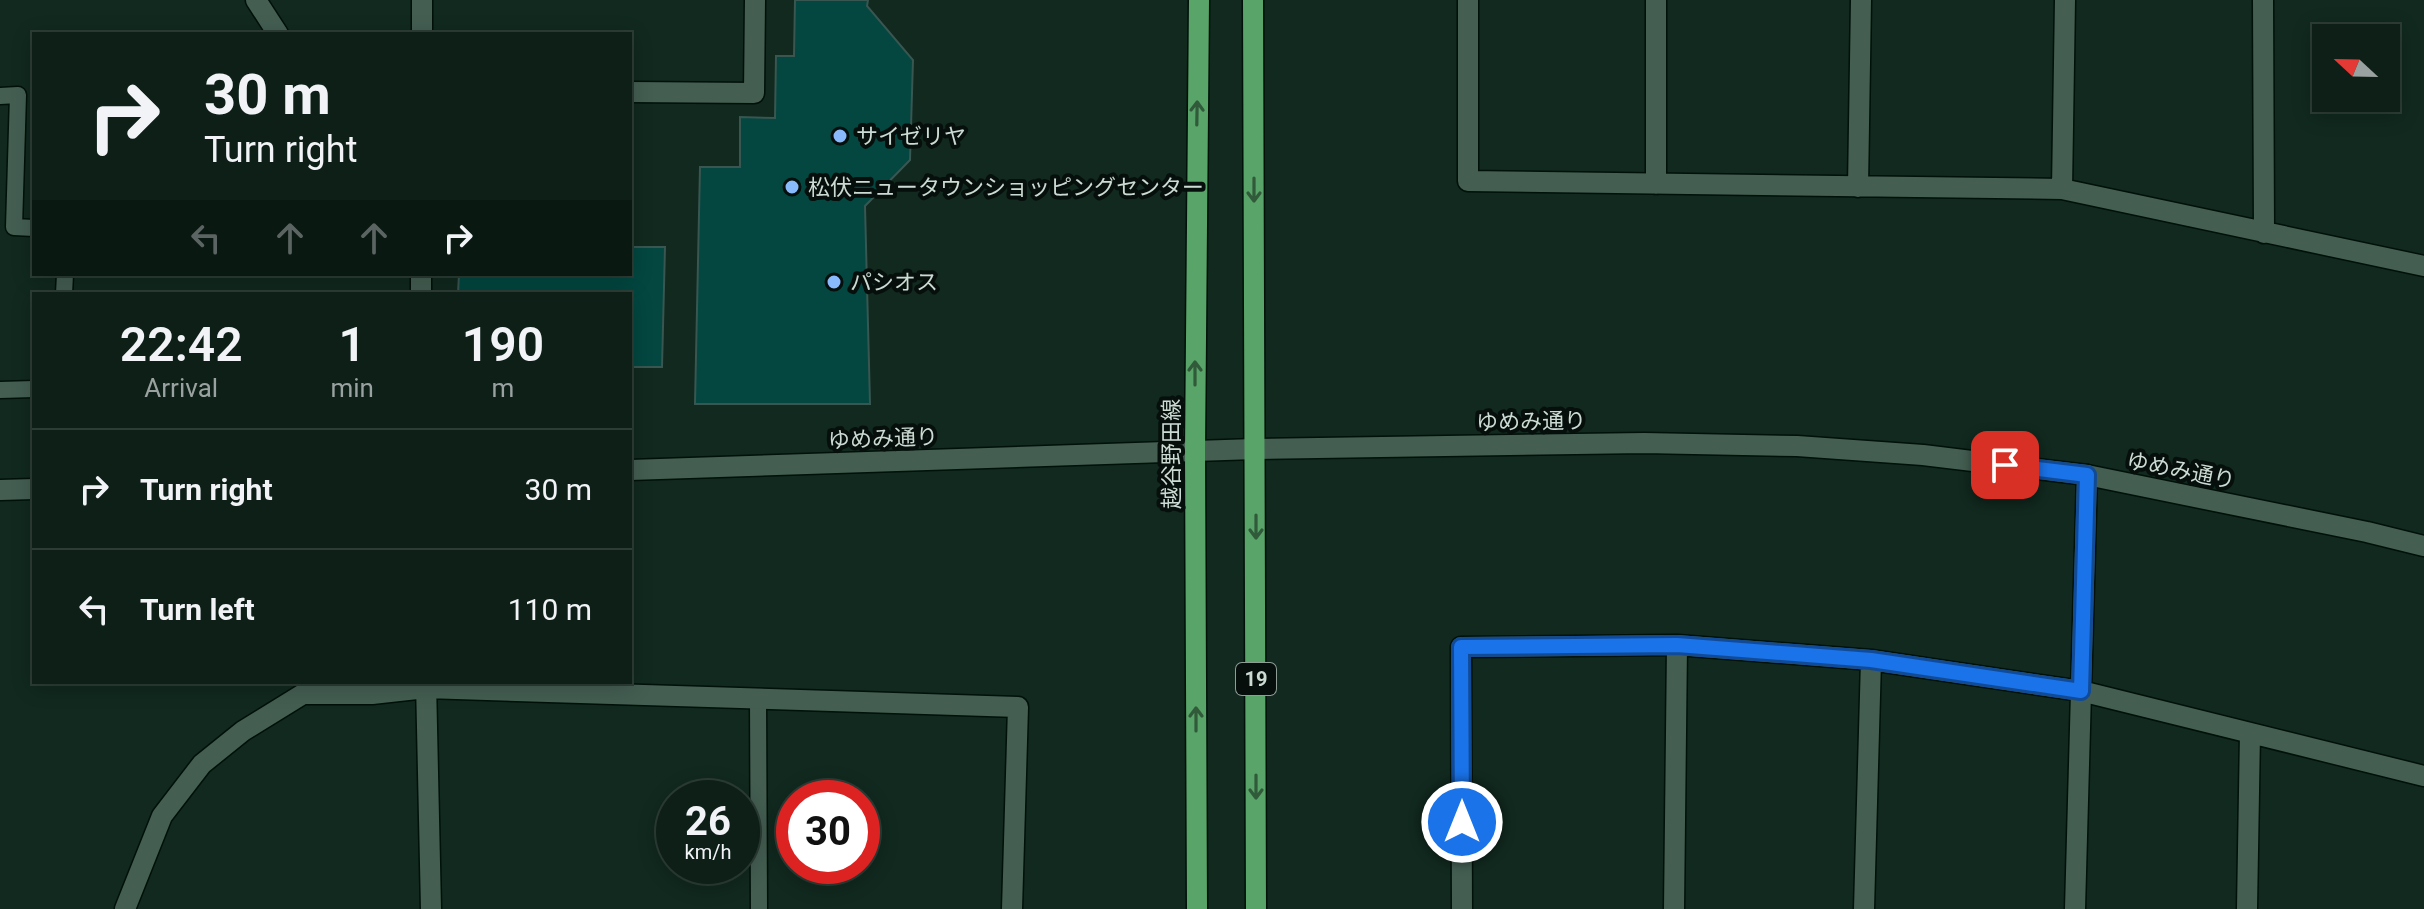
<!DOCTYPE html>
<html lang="en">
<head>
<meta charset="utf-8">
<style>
	:root { --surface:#0d1f17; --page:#1b2c24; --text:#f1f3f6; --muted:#9aa2a1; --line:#2d3d36 }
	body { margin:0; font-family:Roboto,"Noto Sans JP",sans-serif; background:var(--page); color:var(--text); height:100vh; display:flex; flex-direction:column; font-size:30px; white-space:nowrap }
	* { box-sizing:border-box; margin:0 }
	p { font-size:26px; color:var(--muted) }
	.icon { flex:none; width:44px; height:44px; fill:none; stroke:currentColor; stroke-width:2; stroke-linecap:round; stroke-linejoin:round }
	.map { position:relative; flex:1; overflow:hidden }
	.drawer { position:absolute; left:32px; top:292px; width:600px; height:392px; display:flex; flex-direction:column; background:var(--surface); border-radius:0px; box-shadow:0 4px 20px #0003,0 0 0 2px var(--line) }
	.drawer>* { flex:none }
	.guide { position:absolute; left:32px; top:32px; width:600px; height:244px; border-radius:0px; box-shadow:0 4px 20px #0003,0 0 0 2px var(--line); background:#0d1f17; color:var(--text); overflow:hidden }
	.needle { width:52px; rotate:292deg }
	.tools { position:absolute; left:2312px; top:24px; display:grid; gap:16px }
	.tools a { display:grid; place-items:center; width:88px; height:88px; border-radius:0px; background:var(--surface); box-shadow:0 4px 20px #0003,0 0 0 2px var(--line); font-size:40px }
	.speed { position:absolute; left:656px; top:780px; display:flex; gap:16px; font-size:40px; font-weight:700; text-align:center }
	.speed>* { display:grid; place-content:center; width:104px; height:104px; border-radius:50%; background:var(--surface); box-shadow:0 4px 20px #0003,0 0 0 2px var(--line); line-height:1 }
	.speed small { font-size:20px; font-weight:400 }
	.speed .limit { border:12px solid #d22; background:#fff; color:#111 }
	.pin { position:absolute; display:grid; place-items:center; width:68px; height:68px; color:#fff; margin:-34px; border-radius:16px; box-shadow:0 4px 12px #0006 }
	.me { position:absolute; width:88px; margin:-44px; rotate:0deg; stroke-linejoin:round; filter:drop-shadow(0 0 6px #0008) }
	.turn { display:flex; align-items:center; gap:28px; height:168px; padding:0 40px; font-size:36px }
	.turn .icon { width:104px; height:104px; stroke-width:2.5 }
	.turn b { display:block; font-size:56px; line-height:68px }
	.lanes { display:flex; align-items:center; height:76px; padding:0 40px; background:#0003; justify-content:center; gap:40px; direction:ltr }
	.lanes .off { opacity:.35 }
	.eta { display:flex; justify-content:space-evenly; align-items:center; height:136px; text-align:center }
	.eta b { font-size:48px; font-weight:600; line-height:56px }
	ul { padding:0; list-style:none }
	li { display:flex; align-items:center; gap:24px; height:120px; padding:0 40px; border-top:2px solid var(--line) }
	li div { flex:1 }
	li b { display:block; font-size:30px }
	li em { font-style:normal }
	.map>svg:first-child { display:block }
	.building { fill:#034740; stroke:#395651; stroke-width:2 }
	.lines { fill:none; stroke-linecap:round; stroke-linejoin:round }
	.lane-casing { stroke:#001109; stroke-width:19 }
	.street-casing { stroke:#001109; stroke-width:23 }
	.secondary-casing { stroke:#001109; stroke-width:23 }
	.primary-casing { stroke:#001109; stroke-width:23 }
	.lane { stroke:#445e52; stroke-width:16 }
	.street { stroke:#445e52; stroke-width:20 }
	.secondary { stroke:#445e52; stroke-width:20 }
	.primary { stroke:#59a468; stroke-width:20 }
	.oneway { stroke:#305a3a }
	.route-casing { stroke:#114b97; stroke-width:20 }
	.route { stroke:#1a73e8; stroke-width:14 }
	.poi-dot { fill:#89bafc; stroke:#060f0b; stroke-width:3 }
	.labels { text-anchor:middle; stroke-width:8; stroke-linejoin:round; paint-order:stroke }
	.shield { fill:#060f0b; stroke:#909d97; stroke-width:2 }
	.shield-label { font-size:20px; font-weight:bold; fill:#cbdad3 }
	.poi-label { font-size:22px; fill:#cbdad3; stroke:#060f0b; text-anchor:start }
	.street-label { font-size:22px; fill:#cbdad3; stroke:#060f0b }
</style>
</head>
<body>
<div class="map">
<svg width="2424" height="909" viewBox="0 0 2424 909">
	<rect width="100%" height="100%" fill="#11291f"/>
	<path class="building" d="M795,0H868L867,6L913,60L910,160L865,206L870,404H695L700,167H740V117L775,118L776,56H794Z
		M630,247H665L662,367H630V294H458L459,274H630Z"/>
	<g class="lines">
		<defs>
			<path id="lane" d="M0,96L18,95L14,227L34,228
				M64,294L65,274
				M0,390L34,389
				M758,699L759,909"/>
			<path id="street" d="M256,0L278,34
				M1468,0V181L2062,189L2424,266
				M1656,0V184
				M2263,0L2264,233
				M422,34V0
				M630,92L754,93L755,0
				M1858,187L1861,0
				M2062,189L2065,0
				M421,274V294
				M426,682L431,909
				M125,909L162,816L202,764L243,731L303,694H372L426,688L1018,707L1012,909
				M1462,909L1461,647L1677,645L1871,660L2081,691L2424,776
				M1674,909L1677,645
				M1864,909L1871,660
				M2075,909L2087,475
				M2247,909L2250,733"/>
			<path id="secondary" d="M630,470L1255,449L1644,443L1797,446L1923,455L2087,475L2367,532L2424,546
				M0,490L34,489"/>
			<path id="primary" d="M1253,0L1256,909
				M1197,909L1195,451L1199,0"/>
		</defs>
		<use href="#lane" class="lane-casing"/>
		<use href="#street" class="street-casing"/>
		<use href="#secondary" class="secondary-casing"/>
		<use href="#primary" class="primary-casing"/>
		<use href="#lane" class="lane"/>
		<use href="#street" class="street"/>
		<use href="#secondary" class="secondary"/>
		<use href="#primary" class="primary"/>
	</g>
	<defs><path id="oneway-shaft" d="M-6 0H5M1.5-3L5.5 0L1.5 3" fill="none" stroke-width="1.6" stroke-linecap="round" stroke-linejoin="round" transform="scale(2)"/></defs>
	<g class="oneway">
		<use href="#oneway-shaft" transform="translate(1197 113) rotate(-89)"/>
		<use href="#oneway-shaft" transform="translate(1254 190) rotate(90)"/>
		<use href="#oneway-shaft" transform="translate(1195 373) rotate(-90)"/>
		<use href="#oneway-shaft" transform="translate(1256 527) rotate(90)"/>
		<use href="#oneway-shaft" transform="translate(1196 719) rotate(-90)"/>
		<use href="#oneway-shaft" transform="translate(1256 787) rotate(90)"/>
	</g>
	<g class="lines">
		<defs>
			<path id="route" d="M1462,822L1461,647L1677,645L1871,660L2081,691L2087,475L2005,465"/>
		</defs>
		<use href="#route" class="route-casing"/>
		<use href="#route" class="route"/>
	</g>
	<g class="poi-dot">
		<circle cx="840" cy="136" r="8"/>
		<circle cx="792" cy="187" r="8"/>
		<circle cx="834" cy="282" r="8"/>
	</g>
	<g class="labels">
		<rect class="shield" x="1236" y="663" width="40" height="32" rx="6"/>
		<g class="shield-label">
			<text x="1256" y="686">19</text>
		</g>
		<g class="poi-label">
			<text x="856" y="144">サイゼリヤ</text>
			<text x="808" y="195">松伏ニュータウンショッピングセンター</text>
			<text x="850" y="290">パシオス</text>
		</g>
		<g class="street-label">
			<text transform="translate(1531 421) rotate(-1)" y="8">ゆめみ通り</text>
			<text transform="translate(883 438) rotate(-2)" y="8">ゆめみ通り</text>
			<text transform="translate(1171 454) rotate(-90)" y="8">越谷野田線</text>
			<text transform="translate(2181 470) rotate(11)" y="8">ゆめみ通り</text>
		</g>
	</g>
</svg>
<div class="tools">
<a><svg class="needle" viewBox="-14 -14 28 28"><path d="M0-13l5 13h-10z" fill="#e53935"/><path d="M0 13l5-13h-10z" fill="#9aa2a1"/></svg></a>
</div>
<div class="speed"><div>26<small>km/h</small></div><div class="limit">30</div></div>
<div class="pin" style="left:2005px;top:465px;background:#d93025"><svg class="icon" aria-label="arrive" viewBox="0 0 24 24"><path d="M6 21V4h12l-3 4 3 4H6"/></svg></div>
<svg class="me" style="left:1462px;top:822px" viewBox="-20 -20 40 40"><circle r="17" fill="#1a73e8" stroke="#fff" stroke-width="3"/><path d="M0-11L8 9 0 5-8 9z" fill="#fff"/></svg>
<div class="guide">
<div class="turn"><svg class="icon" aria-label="right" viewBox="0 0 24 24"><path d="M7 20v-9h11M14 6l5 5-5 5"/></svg><div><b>30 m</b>Turn right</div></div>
<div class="lanes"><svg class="icon off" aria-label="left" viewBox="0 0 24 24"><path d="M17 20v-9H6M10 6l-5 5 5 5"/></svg><svg class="icon off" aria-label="ahead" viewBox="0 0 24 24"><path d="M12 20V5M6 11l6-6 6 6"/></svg><svg class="icon off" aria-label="ahead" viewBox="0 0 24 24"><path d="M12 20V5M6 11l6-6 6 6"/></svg><svg class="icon" aria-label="right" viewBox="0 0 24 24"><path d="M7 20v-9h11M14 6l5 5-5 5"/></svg></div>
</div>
<section class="drawer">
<div class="eta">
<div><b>22:42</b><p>Arrival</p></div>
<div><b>1</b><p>min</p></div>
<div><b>190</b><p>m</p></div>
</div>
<ul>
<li><svg class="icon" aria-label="right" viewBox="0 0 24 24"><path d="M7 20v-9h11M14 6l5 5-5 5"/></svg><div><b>Turn right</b></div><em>30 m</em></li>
<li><svg class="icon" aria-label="left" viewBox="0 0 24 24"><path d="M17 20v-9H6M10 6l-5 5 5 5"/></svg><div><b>Turn left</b></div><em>110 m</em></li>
</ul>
</section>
</div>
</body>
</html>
